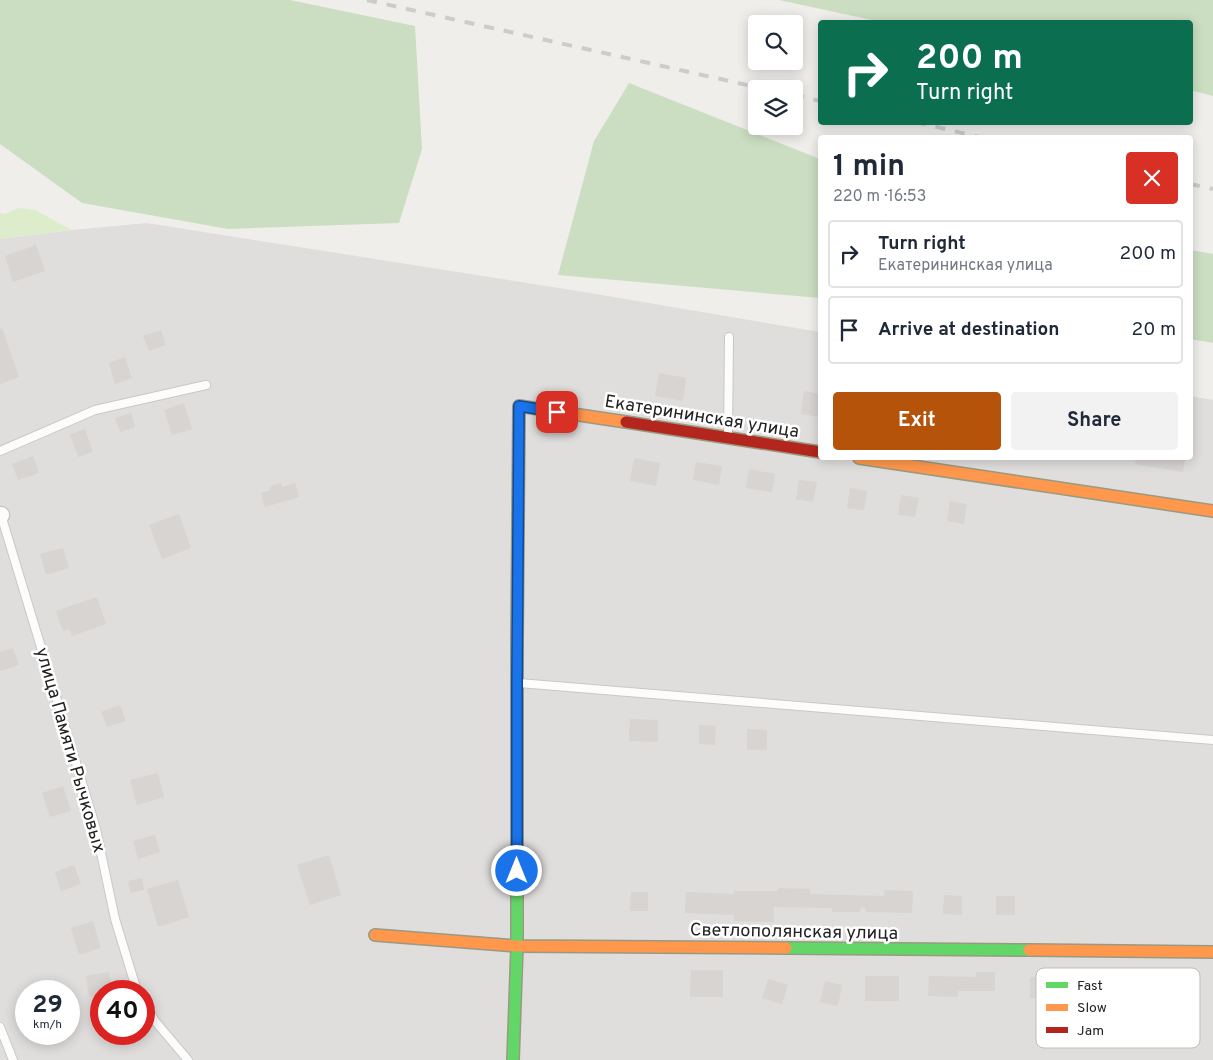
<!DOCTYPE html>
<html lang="en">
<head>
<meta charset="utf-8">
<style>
	:root { --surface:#fff; --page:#f2f2f3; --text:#1f2937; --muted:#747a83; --line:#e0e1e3; --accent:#b45309 }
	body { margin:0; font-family:Overpass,sans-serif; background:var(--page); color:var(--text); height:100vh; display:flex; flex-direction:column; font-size:19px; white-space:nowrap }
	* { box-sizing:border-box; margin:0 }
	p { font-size:16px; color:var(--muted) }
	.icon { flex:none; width:28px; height:28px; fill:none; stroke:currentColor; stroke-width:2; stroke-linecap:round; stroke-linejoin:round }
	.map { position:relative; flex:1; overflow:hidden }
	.details { position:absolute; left:818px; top:135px; width:375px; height:325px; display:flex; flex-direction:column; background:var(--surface); border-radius:5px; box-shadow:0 2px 12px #0003 }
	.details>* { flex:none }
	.top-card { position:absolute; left:818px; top:20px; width:375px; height:105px; border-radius:5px; box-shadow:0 2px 12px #0003; background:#0b6e4f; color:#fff; overflow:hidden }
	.controls { position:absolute; left:748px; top:15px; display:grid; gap:10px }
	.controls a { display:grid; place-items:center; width:55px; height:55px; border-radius:5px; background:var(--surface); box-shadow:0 2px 12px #0003; font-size:25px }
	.speed { position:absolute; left:15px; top:980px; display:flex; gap:10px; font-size:25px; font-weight:700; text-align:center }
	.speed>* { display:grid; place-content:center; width:65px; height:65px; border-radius:50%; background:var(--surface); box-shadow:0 2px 12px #0003; line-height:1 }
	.speed small { font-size:12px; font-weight:400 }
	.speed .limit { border:8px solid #d22; background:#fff; color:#111 }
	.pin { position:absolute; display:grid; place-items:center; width:42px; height:42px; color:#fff; margin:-21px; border-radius:10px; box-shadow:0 2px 8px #0006 }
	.me { position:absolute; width:55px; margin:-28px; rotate:0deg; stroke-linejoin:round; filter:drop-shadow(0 0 4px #0008) }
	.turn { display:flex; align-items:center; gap:18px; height:105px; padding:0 15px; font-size:22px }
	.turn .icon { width:65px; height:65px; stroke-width:2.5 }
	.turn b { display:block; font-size:35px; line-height:42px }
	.round { display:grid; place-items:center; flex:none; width:52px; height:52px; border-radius:5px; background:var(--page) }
	.summary { display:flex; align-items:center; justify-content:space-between; height:85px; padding:0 15px }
	h1 { font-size:30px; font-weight:700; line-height:38px }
	.button { display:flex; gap:10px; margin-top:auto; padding:10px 15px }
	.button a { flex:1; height:58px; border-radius:5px; background:var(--accent); color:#fff; font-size:20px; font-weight:700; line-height:58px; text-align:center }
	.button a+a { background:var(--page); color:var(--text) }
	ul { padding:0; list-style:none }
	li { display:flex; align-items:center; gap:15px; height:68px; margin:0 10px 8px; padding:0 5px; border:2px solid var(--line); border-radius:5px }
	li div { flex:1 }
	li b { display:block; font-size:19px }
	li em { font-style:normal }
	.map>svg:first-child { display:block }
	.residential { fill:#dfdedc; fill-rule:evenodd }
	.grass { fill:#ddeccb }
	.forest { fill:#cbdec1 }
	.building { fill:#d7d4d2 }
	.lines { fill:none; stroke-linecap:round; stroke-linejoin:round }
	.lane-casing { stroke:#c9c8c7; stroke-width:10 }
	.street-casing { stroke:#c9c8c7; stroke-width:19 }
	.fast-casing { stroke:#999a82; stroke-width:14 }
	.slow-casing { stroke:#999a82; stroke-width:14 }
	.jam-casing { stroke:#999a82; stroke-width:14 }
	.lane { stroke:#fdfcfc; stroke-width:8 }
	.street { stroke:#fdfcfc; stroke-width:16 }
	.fast { stroke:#63d668; stroke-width:11 }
	.slow { stroke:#ff974d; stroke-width:11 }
	.jam { stroke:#b3261e; stroke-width:11 }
	.rail { stroke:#ccc; stroke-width:4; stroke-dasharray:10 10; stroke-linecap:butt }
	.route-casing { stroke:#114b97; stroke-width:12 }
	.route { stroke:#1a73e8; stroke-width:9 }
	.labels { text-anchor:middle; stroke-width:5; stroke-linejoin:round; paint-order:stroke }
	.street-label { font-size:18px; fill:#222; stroke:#fff }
	.key { fill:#fff; stroke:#bdbdbd; stroke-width:1 }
	.key-label { font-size:14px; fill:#222 }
</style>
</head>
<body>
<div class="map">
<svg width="1213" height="1060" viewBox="0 0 1213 1060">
	<rect width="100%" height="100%" fill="#f0eeeb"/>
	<path class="residential" d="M147,223L578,291L820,332V458H1190V396L1213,400V1060H0V239L72,230ZM26,991H69V1034H26ZM101,991H144V1034H101Z"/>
	<path class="grass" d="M18,208L35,210L72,230L0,239V213L5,214Z"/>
	<path class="forest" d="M0,0H290L415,26L422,149L399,223L228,229L82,203L0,144Z
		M779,0H1213V96L1190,90V22H881Z
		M629,83L820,159V298L558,275L594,141Z
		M1190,250L1213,254V343L1190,339Z"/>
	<path class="building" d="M36,245L45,271L13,282L5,256Z
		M2,328L19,377L0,384V329Z
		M161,330L166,345L149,351L143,336Z
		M125,357L132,378L115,384L109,363Z
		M659,373L686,378L683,401L655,396Z
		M804,391L820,394V417L801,414Z
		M184,403L192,429L172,435L164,410Z
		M131,413L135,427L120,432L115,418Z
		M85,429L93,452L78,457L70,434Z
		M33,456L39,473L18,480L12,464Z
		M634,458L660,463L656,486L630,481Z
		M1136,458H1185L1183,472L1135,464Z
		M696,462L722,466L719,485L693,480Z
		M749,469L775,474L772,492L746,488Z
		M799,480L817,482L813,502L796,499Z
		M281,483L282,487L295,483L299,497L265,507L261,493L271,490L270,486Z
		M850,488L867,491L864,510L847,508Z
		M901,495L919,498L915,517L898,515Z
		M950,501L967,504L964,524L947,521Z
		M179,514L191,548L162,559L149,525Z
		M63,548L69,568L46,575L40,554Z
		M97,597L106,624L72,636L69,629L63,631L56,611Z
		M13,648L19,665L0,671V652Z
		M120,705L126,721L107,727L101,712Z
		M630,719L658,720V742L629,741Z
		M699,725L716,726L715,745L699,744Z
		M747,729L767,730V750H747Z
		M158,773L164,797L137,805L130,780Z
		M63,786L71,811L50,817L42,793Z
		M155,835L160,852L138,859L133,841Z
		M329,855L341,895L310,905L297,865Z
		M74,865L81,884L61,891L55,872Z
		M142,878L144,890L130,893L128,881Z
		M178,880L189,917L158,927L147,889Z
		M778,888L810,889V894L884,896V890L913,891L912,913L866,912V908L861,907L860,912H832V908L774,907V922L734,921V915L685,913L686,892L734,894V891H778Z
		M631,892H648V911H630Z
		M944,895L962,896V915L943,914Z
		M996,896H1015V915H996Z
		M93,921L101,948L79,955L71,928Z
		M691,970H723V997H690Z
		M109,972L112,991H101V995L89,997L86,976Z
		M976,972H995V991H958V997L928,996L929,976L976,977Z
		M865,976H899V1001H865Z
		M1030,977L1065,978L1064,999L1030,998Z
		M768,979L788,985L782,1004L762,998Z
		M825,981L842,985L838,1006L820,1002Z"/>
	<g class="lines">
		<defs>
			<path id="lane" d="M728,436L729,337
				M0,451L95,410L206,385
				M1,515L96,829L115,919L137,991
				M519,683L1213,740
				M144,1003L155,1021L188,1060
				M0,1027L13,1060"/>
			<path id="street" d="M0,516L1,515"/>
			<path id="fast" d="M786,948L1029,950
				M513,1060L517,946V641"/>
			<path id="slow" d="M859,458L1213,511
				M517,641L519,406L626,422
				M375,935L517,946L786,948
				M1029,950L1213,952"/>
			<path id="jam" d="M626,422L820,452"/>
		</defs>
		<use href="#lane" class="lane-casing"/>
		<use href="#street" class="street-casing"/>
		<use href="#fast" class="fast-casing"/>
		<use href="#slow" class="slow-casing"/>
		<use href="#jam" class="jam-casing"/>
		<use href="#lane" class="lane"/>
		<use href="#street" class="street"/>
		<use href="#fast" class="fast"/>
		<use href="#slow" class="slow"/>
		<use href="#jam" class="jam"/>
		<path class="rail" d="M367,0L765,89
			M794,95L820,101
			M916,122L983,138
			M1190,184L1213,189"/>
	</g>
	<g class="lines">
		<defs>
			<path id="route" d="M517,871V683L519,406L557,412"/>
		</defs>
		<use href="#route" class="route-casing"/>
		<use href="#route" class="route"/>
	</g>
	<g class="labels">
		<g class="street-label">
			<text transform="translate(702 416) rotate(9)" y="6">Екатерининская улица</text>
			<text transform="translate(71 750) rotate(74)" y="6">улица Памяти Рычковых</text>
			<text transform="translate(794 931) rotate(1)" y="6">Светлополянская улица</text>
		</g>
	</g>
	<rect x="1036" y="968" width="164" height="80" rx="8" class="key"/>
	<rect x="1046" y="982" width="22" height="6" fill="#63d668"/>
	<rect x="1046" y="1004" width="22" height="7" fill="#ff974d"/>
	<rect x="1046" y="1027" width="22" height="6" fill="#b3261e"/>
	<g class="key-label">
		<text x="1077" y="990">Fast</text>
		<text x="1077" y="1012">Slow</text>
		<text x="1077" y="1035">Jam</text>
	</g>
</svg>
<div class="controls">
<a><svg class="icon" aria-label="search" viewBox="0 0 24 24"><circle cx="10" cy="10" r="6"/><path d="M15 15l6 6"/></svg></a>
<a><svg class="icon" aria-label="layers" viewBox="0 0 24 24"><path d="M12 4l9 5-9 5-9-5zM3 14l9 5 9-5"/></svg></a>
</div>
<div class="speed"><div>29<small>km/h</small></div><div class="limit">40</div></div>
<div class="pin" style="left:557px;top:412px;background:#d93025"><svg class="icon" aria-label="arrive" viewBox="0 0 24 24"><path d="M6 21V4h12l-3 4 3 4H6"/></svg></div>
<svg class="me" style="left:517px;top:871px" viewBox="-20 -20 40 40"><circle r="17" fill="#1a73e8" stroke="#fff" stroke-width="3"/><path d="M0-11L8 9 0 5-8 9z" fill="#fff"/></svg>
<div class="top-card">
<div class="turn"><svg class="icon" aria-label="right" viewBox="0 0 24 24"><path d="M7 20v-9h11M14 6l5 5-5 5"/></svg><div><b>200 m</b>Turn right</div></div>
</div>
<section class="details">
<div class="summary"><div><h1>1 min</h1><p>220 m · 16:53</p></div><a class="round" style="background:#d93025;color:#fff"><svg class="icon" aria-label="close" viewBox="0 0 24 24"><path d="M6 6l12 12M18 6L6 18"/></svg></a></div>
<ul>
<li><svg class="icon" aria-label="right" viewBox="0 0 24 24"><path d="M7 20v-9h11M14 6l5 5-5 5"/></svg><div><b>Turn right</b><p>Екатерининская улица</p></div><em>200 m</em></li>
<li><svg class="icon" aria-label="arrive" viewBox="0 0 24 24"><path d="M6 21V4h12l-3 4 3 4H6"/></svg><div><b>Arrive at destination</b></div><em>20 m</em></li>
</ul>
<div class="button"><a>Exit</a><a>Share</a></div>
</section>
</div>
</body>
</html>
